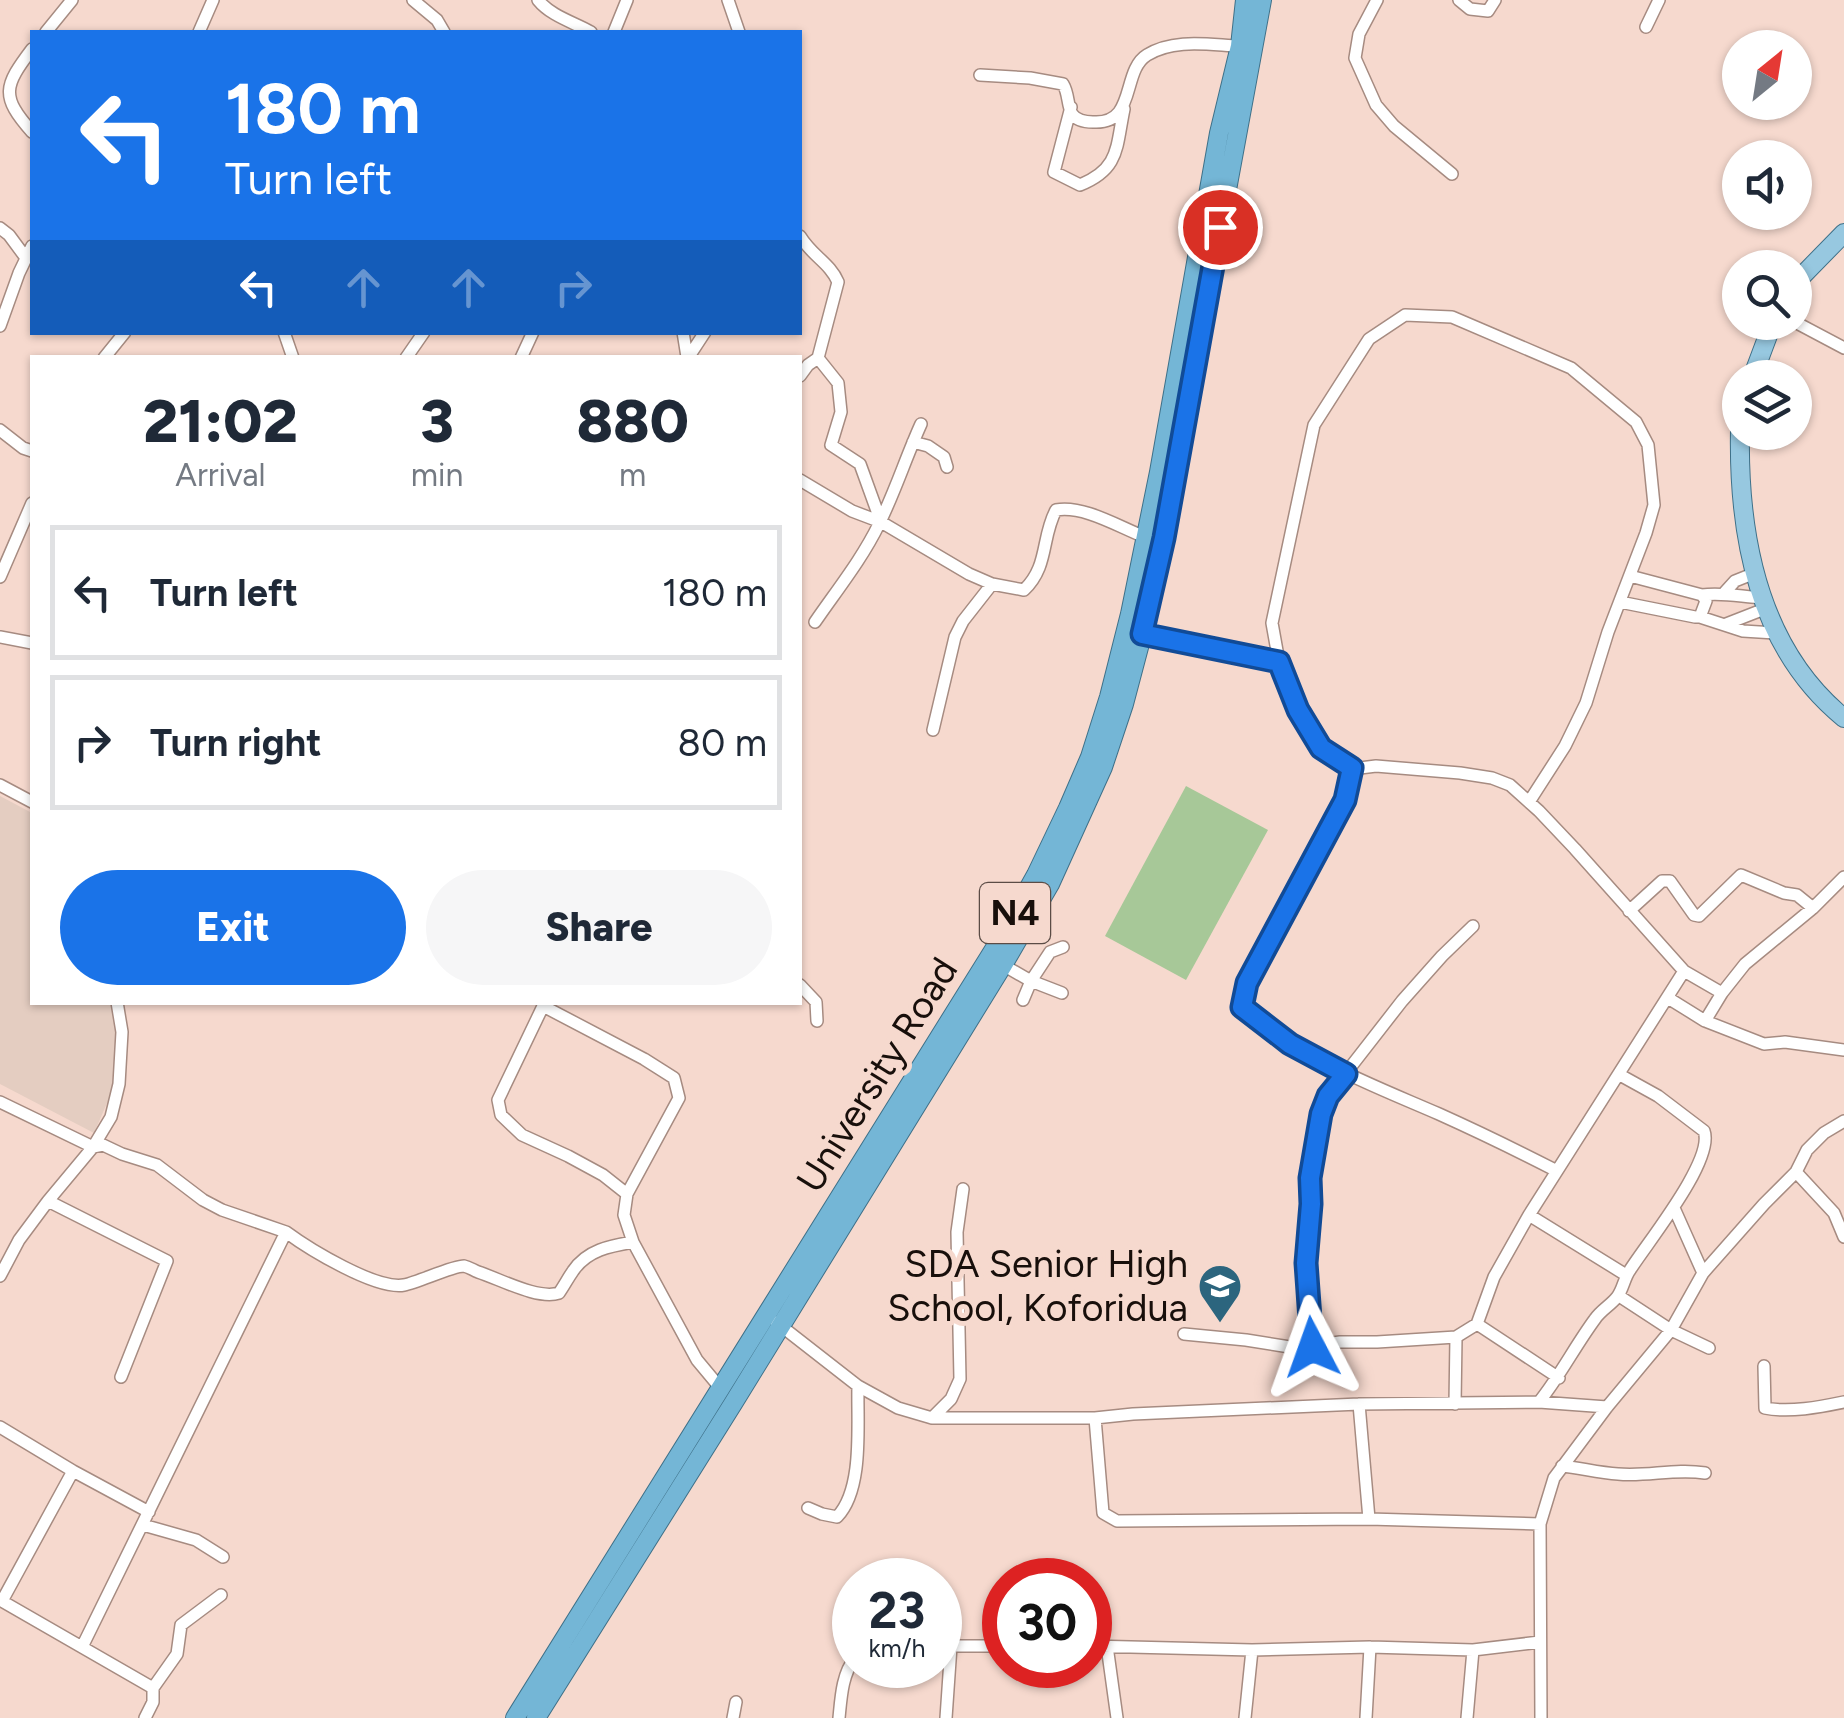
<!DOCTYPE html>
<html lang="en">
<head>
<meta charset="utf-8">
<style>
	:root { --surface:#fff; --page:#f6f6f7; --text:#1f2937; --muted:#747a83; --line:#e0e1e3; --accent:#1a73e8 }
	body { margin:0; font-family:Figtree,sans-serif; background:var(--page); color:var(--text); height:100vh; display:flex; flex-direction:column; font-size:38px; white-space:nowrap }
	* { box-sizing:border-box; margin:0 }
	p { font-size:32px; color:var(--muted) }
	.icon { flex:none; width:55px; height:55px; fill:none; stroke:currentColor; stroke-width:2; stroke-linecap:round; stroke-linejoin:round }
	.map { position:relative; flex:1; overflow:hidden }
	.side { position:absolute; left:30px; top:355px; width:772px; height:650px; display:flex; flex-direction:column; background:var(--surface); border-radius:0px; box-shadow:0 2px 8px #0004 }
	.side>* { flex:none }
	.hud { position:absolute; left:30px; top:30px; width:772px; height:305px; border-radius:0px; box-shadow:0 2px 8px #0004; background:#1a73e8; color:#fff; overflow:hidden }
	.needle { width:65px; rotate:30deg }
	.fabs { position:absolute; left:1722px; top:30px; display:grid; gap:20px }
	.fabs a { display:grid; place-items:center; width:90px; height:90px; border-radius:50%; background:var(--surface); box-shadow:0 2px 8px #0004; font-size:50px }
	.speed { position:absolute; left:832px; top:1558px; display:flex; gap:20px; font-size:50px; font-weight:700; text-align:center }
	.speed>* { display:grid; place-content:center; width:130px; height:130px; border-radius:50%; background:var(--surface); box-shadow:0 2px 8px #0004; line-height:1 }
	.speed small { font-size:25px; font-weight:400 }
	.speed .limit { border:15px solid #d22; background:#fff; color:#111 }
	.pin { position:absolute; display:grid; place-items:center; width:85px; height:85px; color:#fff; margin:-42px; border:5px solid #fff; border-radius:50%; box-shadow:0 2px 10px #0007 }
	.me { position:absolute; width:110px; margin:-55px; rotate:356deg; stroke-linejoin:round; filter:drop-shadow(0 0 8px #0008) }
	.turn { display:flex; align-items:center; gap:35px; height:210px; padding:0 30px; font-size:45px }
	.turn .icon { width:130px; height:130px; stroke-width:2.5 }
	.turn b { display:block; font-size:70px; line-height:85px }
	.lanes { display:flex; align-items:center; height:95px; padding:0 30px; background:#0003; justify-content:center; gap:50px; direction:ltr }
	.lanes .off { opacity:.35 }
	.eta { display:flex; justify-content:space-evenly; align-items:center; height:170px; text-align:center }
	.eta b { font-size:60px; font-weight:800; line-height:70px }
	.cta { display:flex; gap:20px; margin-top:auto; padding:20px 30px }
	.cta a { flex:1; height:115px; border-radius:60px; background:var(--accent); color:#fff; font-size:40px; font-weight:800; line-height:115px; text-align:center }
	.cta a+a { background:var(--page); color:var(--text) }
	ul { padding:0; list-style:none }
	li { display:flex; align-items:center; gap:30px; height:135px; margin:0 20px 15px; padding:0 10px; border:5px solid var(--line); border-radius:0px }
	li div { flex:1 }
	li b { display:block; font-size:38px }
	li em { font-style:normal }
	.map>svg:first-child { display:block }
	.education { fill:#e4cdc1 }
	.green { fill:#a7c898 }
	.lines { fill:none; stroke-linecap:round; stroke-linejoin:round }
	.minor-casing { stroke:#a68b81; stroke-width:14 }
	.primary-casing { stroke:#3e7088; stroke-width:20 }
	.trunk-casing { stroke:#3e7088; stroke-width:20 }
	.minor { stroke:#fff; stroke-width:11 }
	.primary { stroke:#97c8e0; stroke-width:18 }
	.trunk { stroke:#74b6d6; stroke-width:18 }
	.route-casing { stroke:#114b97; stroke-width:25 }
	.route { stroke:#1a73e8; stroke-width:18 }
	.labels { text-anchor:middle; stroke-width:10; stroke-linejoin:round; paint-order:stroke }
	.shield { fill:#f6d9ce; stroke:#5b4c46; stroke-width:2.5 }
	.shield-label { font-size:35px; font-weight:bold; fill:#180f0b }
	.street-label { font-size:38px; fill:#180f0b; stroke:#f6d9ce }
	.poi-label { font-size:38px; fill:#180f0b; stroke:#f6d9ce; text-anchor:end }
</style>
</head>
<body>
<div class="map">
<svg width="1844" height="1718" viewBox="0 0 1844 1718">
	<rect width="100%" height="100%" fill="#f6d9ce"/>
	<path class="education" d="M0,796L32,813V1002H116L119,1030L114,1087L94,1133L0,1084Z"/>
	<path class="green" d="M1186,786L1268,830L1186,980L1105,936Z"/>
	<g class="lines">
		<defs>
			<path id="minor" d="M413,0L437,20L444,32
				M538,0C551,16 573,22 591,32
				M728,0L739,32
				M1377,0L1359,34L1355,58L1376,105L1394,126L1452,174
				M1459,0L1470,9L1488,11L1495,0
				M1646,27L1659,0
				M46,32L72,0
				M199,32L213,0
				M614,32L627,0
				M32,49C4,86 0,96 32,132
				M980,75L1030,78L1063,84C1069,94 1067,105 1072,114C1077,121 1085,122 1093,122C1137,125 1121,71 1147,55C1174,38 1210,45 1240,46
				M1071,107L1054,172L1080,185C1120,169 1116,147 1124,109
				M0,228L9,235L26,258
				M800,236C812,256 830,263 838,282L818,358L838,383L841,412L831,445L860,464L881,522
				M1795,322L1844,348
				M0,326L19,273L32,246
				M284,332L293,358
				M683,332L687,357
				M104,358L125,332
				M406,358L424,332
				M521,358L533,332
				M688,358L705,332
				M800,376L808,365L818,358
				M0,430L23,448L32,451
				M913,442L928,446L944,457L947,467
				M800,480L852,511L881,522L969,574L992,584L1024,590C1049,566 1041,538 1056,510C1084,505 1119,527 1145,537
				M0,577L32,503
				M1725,592L1735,581L1755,573
				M1702,595C1723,592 1742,597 1763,598
				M1620,602L1695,617H1700L1706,601L1702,595L1630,576
				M1700,617L1743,631L1775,633
				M815,622C837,590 862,559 879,524C895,492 906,457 921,424
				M1726,624L1767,608
				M1142,634L1279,662
				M0,637L32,643
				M933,730L955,637L963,621L992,584
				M1352,769L1321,747L1299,710L1279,662L1272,623L1314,425L1369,339L1405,315L1452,317L1571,368L1636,422L1648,445L1654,505L1646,533L1608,632L1586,703L1565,746L1529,802
				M0,785L32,802
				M1629,911L1662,881H1670L1694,915L1699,916L1741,875L1784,893L1797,895L1813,908
				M1003,965L1031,981L1050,952L1063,947
				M800,985L816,1002L817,1021
				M1668,998L1705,1021L1764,1044L1785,1042L1844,1050
				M1023,1000L1031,981L1062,993
				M545,1002L498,1100L501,1115L522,1135L568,1156L603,1175L627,1194L624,1215L633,1242L697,1360L722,1390
				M543,1006L644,1059L674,1078L679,1098L627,1194
				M1705,1021L1722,993
				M0,1102L93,1147L103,1145L122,1154L157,1165L203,1200L222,1210L286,1232
				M1557,1171C1518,1151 1479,1132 1439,1114C1370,1084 1299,1058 1243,1007L1247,983L1345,799L1352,769L1376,766L1460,773L1492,778L1510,785L1539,811L1575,849L1684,971L1722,993L1745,964L1813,908L1844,877
				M1796,1172L1834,1213L1844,1237
				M48,1201L167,1261L121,1377
				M1674,1208L1703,1273
				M1529,1215L1626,1275
				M0,1276L19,1240L48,1201L93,1147L111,1117L119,1084L122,1032L117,1002
				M1619,1296L1671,1330L1709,1348
				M776,1322L858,1386L898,1408L932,1418H1095L1133,1414L1359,1404L1539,1402L1607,1407
				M1477,1324L1559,1378
				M1184,1334L1246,1340L1296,1348L1340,1342H1377L1456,1337
				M1312,1347C1308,1284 1305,1220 1315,1158C1319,1136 1320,1116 1328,1096L1402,1001L1442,956L1473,926
				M1764,1366L1765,1408C1789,1413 1820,1407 1844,1402
				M1539,1402C1560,1376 1575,1346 1595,1319C1601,1310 1611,1305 1617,1297C1623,1290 1624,1278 1630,1270C1647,1243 1715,1160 1704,1131L1658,1096L1620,1075
				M1359,1404L1369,1519
				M1455,1404L1456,1337L1477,1324L1494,1277L1529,1215L1684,971
				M932,1418L951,1399L960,1379L957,1232L963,1189
				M1095,1418L1103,1513L1117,1521L1369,1519L1540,1524
				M0,1427L73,1471L149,1512
				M1562,1466C1581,1468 1599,1473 1618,1474C1647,1477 1675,1468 1705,1473
				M808,1508L822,1514L837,1517C864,1489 857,1424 858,1386
				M143,1525L196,1540L223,1557
				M0,1600L153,1688
				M2,1601L73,1471
				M940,1646H1005
				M1090,1646L1252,1650L1370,1647L1473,1650L1540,1642
				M1107,1646L1117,1718
				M82,1647L286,1232C309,1249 376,1290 404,1285C419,1282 452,1266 464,1266C469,1267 473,1270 478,1272C500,1279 538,1300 559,1293C564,1286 568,1278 573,1271C587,1250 610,1246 633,1242
				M145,1718L153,1702V1688L177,1654L181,1625L221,1595
				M733,1718L736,1702
				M839,1718C841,1698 842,1674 855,1658
				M946,1718L951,1646
				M1245,1718L1252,1650
				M1366,1718L1370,1647
				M1467,1718L1473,1650
				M1541,1718L1540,1524L1554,1478L1607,1407L1671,1330L1703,1273L1764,1204L1796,1172L1807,1150L1824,1133L1844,1121"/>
			<path id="primary" d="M1795,286L1801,277L1844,233
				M1752,378L1773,322
				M1740,431C1738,536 1758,648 1844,718"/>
			<path id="trunk" d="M515,1718L998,943L1036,875L1068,808L1090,757L1109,697L1130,614L1159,472L1219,133L1240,46L1245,0
				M536,1718L734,1402L1003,965L1050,884L1103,767L1124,704L1151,602L1262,0"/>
		</defs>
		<use href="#minor" class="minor-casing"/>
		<use href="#primary" class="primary-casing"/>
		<use href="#trunk" class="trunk-casing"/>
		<use href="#minor" class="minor"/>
		<use href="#primary" class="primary"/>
		<use href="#trunk" class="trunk"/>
	</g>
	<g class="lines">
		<defs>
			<path id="route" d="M1220,227L1164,538L1142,634L1279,662L1298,710L1321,748L1352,768L1345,800L1247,983L1242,1007L1290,1044L1346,1074L1328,1096L1321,1114L1310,1178L1311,1204L1306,1263L1312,1347"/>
		</defs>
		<use href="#route" class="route-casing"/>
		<use href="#route" class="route"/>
	</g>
	<defs>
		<symbol id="school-pin" viewBox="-11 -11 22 30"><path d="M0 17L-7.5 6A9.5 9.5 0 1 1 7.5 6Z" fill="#2c657e" stroke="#f6d9ce"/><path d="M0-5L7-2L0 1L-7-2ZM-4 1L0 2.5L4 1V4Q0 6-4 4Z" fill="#fff"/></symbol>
	</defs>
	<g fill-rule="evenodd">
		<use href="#school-pin" x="1195" y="1261" width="50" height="68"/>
	</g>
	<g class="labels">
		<rect class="shield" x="980" y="883" width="70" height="60" rx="8"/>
		<g class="shield-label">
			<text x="1015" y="925">N4</text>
		</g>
		<g class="street-label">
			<text transform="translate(877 1075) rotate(-58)" y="13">University Road</text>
		</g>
		<g class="poi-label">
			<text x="1188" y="1277">SDA Senior High<tspan x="1188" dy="44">School, Koforidua</tspan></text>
		</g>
	</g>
</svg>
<div class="fabs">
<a><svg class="needle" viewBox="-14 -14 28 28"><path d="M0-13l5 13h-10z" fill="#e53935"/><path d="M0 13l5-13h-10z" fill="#747a83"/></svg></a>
<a><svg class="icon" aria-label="sound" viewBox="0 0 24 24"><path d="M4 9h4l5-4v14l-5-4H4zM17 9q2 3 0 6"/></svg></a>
<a><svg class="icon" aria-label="search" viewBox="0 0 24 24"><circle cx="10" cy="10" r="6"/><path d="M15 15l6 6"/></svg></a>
<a><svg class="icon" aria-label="layers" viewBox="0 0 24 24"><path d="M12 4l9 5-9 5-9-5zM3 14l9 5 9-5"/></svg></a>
</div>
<div class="speed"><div>23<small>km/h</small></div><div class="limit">30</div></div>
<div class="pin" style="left:1220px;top:227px;background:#d93025"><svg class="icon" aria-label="arrive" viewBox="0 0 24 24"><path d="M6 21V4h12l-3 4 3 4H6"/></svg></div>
<svg class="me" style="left:1312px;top:1347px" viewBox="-20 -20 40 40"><path d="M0-17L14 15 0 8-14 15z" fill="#1a73e8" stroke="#fff" stroke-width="4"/></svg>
<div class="hud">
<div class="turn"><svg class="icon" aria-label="left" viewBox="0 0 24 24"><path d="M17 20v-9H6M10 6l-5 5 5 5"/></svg><div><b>180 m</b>Turn left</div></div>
<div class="lanes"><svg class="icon" aria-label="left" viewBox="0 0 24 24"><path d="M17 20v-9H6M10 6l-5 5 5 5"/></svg><svg class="icon off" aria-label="ahead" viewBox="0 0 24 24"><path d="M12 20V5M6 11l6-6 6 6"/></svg><svg class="icon off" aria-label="ahead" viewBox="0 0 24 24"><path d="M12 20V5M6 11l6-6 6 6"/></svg><svg class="icon off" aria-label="right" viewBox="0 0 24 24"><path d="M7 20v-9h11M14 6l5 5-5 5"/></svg></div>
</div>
<section class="side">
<div class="eta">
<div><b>21:02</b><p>Arrival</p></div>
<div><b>3</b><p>min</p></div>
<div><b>880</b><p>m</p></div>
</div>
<ul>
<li><svg class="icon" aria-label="left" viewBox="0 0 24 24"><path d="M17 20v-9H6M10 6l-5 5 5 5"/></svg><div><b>Turn left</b></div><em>180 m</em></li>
<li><svg class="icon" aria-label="right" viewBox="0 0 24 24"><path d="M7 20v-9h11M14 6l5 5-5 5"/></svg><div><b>Turn right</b></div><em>80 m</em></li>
</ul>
<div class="cta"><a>Exit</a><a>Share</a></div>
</section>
</div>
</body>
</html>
